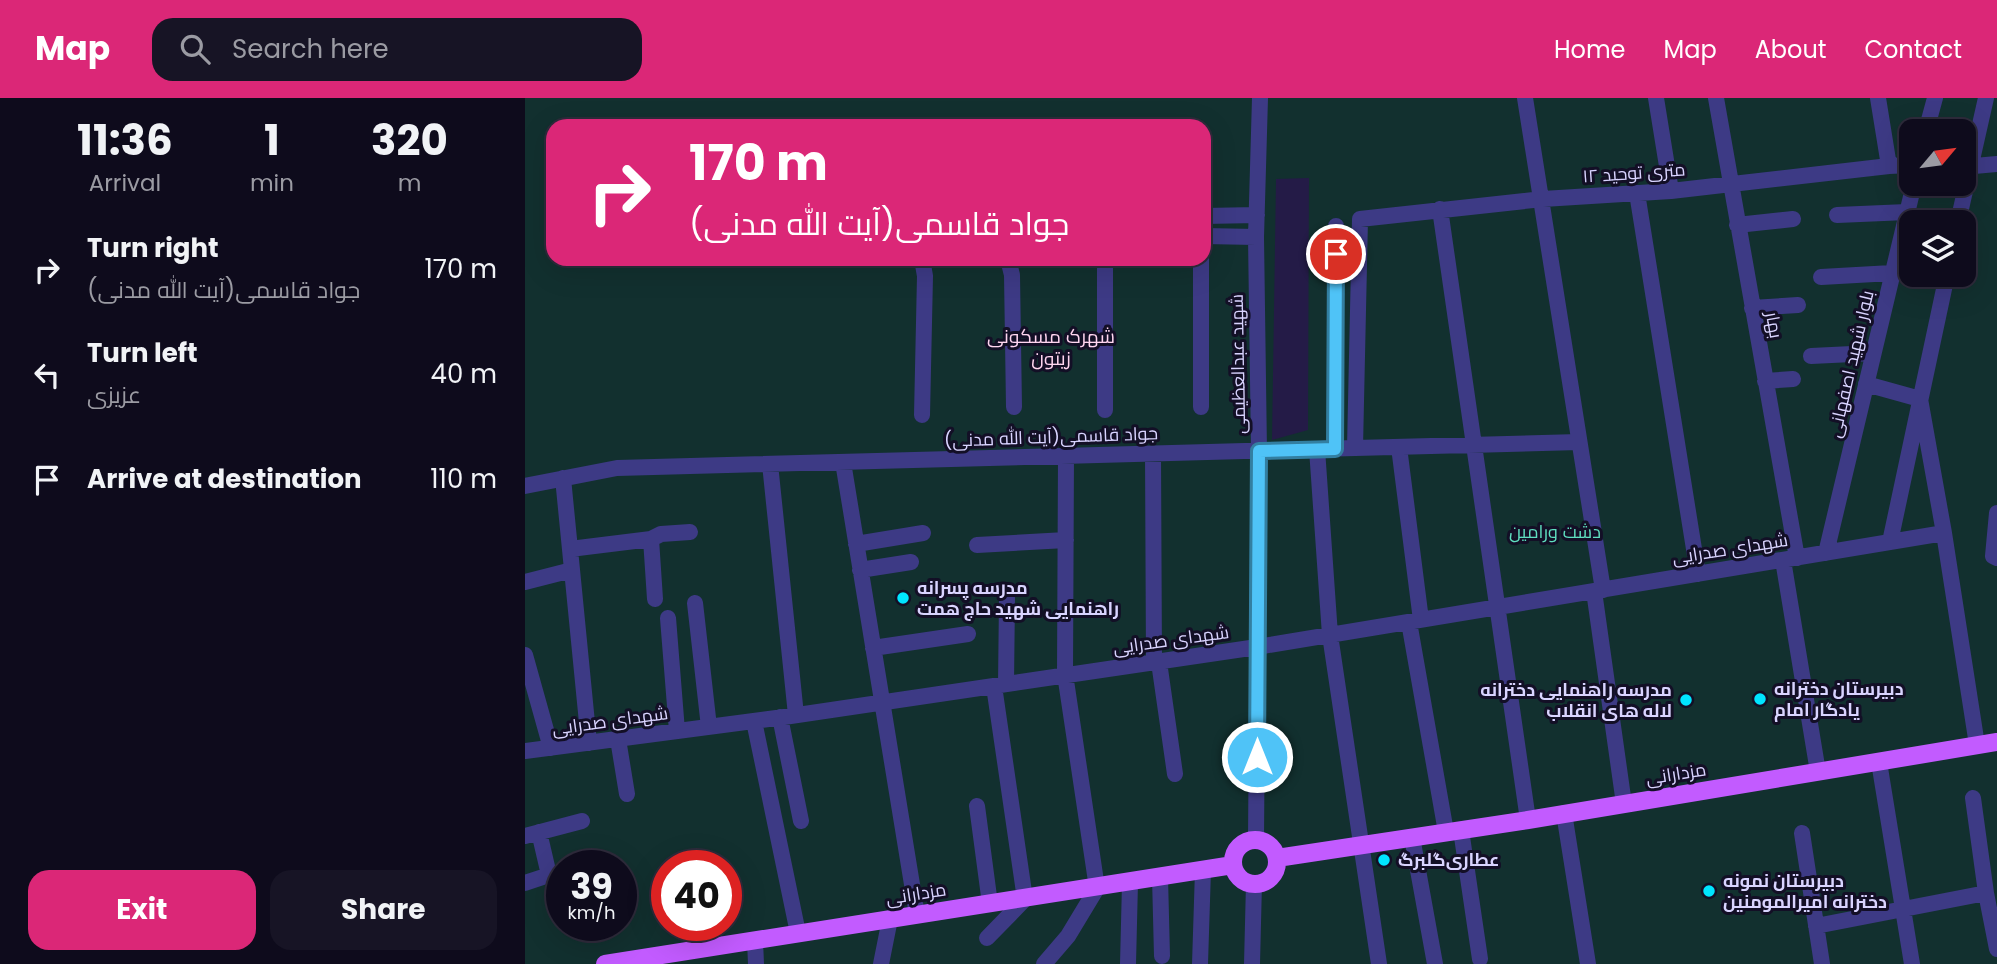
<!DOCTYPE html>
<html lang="en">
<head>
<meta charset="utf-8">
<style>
	:root { --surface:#0e0b1c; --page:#171425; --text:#f1f3f6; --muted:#9b9ba3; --line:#2e2b3b; --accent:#db2777 }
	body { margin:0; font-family:Poppins,Cairo,sans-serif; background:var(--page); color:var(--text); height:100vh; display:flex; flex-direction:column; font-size:26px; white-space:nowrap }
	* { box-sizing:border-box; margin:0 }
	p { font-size:23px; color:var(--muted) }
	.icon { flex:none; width:38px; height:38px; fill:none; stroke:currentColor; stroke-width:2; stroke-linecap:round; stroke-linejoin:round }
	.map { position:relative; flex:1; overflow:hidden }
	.sheet { display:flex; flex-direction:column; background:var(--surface); width:525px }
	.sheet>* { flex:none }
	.top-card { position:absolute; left:21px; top:21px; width:665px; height:147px; border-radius:21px; box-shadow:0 7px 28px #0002,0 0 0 2px var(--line); background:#db2777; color:#fff; overflow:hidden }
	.needle { width:46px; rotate:61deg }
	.fabs { position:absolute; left:1374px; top:21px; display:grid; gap:14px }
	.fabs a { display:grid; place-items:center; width:77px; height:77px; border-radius:14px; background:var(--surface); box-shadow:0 7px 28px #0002,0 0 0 2px var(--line); font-size:35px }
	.speed { position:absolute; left:21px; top:752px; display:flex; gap:14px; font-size:35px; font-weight:700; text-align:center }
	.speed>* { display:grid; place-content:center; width:91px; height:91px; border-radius:50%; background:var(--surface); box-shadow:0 7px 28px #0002,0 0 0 2px var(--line); line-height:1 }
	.speed small { font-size:18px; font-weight:400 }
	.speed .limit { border:10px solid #d22; background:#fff; color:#111 }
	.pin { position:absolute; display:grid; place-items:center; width:60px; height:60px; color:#fff; margin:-30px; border:4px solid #fff; border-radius:50%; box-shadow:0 2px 7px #0007 }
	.me { position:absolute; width:77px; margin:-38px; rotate:0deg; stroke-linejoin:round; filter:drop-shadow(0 0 5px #0008) }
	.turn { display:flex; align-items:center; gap:24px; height:147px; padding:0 28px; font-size:32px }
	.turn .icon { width:91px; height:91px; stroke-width:2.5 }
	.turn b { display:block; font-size:49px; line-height:60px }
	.eta { display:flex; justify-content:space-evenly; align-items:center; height:119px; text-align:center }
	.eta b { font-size:42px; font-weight:700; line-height:49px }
	.primary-button { display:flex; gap:14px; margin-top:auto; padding:14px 28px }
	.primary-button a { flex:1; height:80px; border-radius:21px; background:var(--accent); color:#fff; font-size:28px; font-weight:700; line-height:80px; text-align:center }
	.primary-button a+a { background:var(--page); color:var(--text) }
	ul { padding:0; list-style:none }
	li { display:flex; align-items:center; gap:21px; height:105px; padding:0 28px }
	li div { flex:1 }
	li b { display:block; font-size:26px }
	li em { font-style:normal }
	header { display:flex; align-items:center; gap:42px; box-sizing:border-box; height:98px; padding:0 35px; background:var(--accent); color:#fff }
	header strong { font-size:33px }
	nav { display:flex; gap:38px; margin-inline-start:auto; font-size:24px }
	.search { width:490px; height:63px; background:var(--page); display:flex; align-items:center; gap:18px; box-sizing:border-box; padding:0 24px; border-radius:21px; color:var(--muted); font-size:26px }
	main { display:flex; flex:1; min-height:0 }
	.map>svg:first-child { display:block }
	.green { fill:#12302f; fill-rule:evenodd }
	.building { fill:#241b47 }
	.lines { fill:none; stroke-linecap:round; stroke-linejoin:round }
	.minor { stroke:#3d3a85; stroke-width:16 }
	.major { stroke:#c25bff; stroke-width:18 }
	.route-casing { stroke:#337fa1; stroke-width:18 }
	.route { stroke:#4fc3f7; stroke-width:12 }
	.poi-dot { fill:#00e5ff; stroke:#130f26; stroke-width:2.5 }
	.labels { text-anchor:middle; stroke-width:6; stroke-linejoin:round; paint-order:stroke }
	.street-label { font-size:18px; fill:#d9d4ff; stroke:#130f26 }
	.park-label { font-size:18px; fill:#5fe0c0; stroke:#130f26 }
	.poi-label { font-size:18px; font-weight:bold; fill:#d9d4ff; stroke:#130f26; text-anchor:start }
	.neighbourhood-label { font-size:19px; fill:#ffd6f0; stroke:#130f26 }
</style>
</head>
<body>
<header>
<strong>Map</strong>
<div class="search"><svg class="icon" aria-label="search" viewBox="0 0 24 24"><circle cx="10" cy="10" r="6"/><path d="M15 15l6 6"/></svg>Search here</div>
<nav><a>Home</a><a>Map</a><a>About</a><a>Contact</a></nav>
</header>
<main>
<section class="sheet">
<div class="eta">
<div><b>11:36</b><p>Arrival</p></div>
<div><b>1</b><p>min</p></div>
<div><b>320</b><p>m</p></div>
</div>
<ul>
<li><svg class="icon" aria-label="right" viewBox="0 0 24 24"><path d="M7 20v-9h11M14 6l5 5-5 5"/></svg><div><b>Turn right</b><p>جواد قاسمی(آیت الله مدنی)</p></div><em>170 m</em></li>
<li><svg class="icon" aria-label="left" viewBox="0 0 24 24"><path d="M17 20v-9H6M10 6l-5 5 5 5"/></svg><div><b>Turn left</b><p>عزیزی</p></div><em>40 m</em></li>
<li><svg class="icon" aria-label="arrive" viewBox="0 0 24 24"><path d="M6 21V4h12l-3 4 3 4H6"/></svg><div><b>Arrive at destination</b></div><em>110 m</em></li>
</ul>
<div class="primary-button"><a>Exit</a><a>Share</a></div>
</section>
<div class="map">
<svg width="1472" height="866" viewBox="0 0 1472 866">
	<rect width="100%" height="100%" fill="#130f26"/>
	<path class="green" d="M0,0H1472V866H0ZM28,28H679V161H28ZM1386,33H1438V86H1386ZM1386,124H1438V177H1386ZM37,768H96V828H37ZM142,768H201V828H142Z"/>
	<path class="building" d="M784,80L783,332L747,342L751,81Z"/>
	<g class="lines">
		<path class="minor" d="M1000,0L1078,492
			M1131,0L1146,93
			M1191,0L1272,460
			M1353,0L1364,68
			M1401,33L1410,0
			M1438,69L1472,66
			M1112,95L1173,476
			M915,111L1003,722
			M1312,117L1382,114
			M679,118L732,117
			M1433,124L1461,0
			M1212,127L1268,121
			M679,138L731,139
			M397,161L400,178L397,317
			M483,161L487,177L489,309
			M676,161V309
			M1296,179L1367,175
			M1227,210L1273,207
			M1286,258L1348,255
			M1240,283L1268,281
			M1341,286L1395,301L1419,435L1452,647
			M580,312V161
			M874,349L896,522
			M830,350L835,121L1018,101L1146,93L1364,68L1386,67
			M792,351L805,537L854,866
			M810,351L811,128
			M628,356L629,565
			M318,364L392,817
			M245,366L271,617
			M38,380L64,645
			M0,388L92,370L1054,344
			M1472,415L1468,458L1472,460
			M126,441L130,501
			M1365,444L1422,177
			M331,446L398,435
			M452,447L541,442
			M45,451L126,441L136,436L165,434
			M1301,455L1389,86
			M1258,462L1293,674
			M335,472L386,464
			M0,484L47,472
			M1069,493L1099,706
			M170,505L184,629
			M143,520L152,633
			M884,524L921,734
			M348,550L443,536
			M0,557L26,650
			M634,564L650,676
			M481,586L482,500
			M255,619L276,723
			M229,623L273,835
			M93,641L102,696
			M0,653L259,619L732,549L1419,435
			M1354,664L1387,866
			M1448,700L1461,795L1472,851
			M452,708L465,806
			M1039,715L1063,866
			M936,732L955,861
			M1277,735L1297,866
			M0,738L57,723
			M887,739L910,866
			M731,742L734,353L731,139L735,0
			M635,779L637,858
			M0,785L24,777L14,734
			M1291,828L1461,795
			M462,840L500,801L469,588
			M230,842L231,866
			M356,866L365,821
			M519,866L543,838L572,790L540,576L541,358
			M603,866L605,785
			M675,866L678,772
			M727,866L729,785"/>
		<path class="major" d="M708 764a22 22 0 1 1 44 0a22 22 0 1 1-44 0Z
			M752,760L1003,722L1472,644
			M80,866L708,767"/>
	</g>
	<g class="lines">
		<defs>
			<path id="route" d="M732,659L734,353L810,351L811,156"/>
		</defs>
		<use href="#route" class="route-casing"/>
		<use href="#route" class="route"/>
	</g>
	<g class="poi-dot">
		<circle cx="378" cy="500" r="7"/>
		<circle cx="1235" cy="601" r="7"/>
		<circle cx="1161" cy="602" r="7"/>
		<circle cx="859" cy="762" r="7"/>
		<circle cx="1184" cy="793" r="7"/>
	</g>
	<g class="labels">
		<g class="street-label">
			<text transform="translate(1109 75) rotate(-4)" y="6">۱۲ متری توحید</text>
			<text transform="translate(1249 227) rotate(80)" y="6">بهار</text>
			<text transform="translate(713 266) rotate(-91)" y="6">شهید عبدالعظیمی</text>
			<text transform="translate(1326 266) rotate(-77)" y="6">بلوار شهید اصفهانی</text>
			<text transform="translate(526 339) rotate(-2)" y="6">جواد قاسمی(آیت الله مدنی)</text>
			<text transform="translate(1205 451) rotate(-9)" y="6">شهدای صدرایی</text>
			<text transform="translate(646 542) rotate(-8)" y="6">شهدای صدرایی</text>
			<text transform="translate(85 623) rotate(-8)" y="6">شهدای صدرایی</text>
			<text transform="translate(1151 676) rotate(-9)" y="6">مزدارانی</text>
			<text transform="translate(391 796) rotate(-9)" y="6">مزدارانی</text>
		</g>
		<g class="park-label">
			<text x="1030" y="440">دشت ورامین</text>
		</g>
		<g class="poi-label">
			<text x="392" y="496">مدرسه پسرانه<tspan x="392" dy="21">راهنمایی شهید حاج همت</tspan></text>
			<text x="1249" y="597">دبیرستان دخترانه<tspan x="1249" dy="21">یادگار امام</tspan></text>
			<text x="1147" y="598" text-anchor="end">مدرسه راهنمایی دخترانه<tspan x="1147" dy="21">لاله های انقلاب</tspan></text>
			<text x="873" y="768">عطاری‌گلبرگ</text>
			<text x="1198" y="789">دبیرستان نمونه<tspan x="1198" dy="21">دخترانه امیرالمومنین</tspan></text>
		</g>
		<g class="neighbourhood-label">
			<text x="526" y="245">شهرک مسکونی<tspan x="526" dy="22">زیتون</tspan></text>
		</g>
	</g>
</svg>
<div class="fabs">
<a><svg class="needle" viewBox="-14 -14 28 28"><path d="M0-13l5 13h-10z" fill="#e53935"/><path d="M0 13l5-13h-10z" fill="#9b9ba3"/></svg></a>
<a><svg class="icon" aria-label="layers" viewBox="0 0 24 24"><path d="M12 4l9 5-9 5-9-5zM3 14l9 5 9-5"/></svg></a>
</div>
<div class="speed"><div>39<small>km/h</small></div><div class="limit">40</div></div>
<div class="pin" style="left:811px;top:156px;background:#d93025"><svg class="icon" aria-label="arrive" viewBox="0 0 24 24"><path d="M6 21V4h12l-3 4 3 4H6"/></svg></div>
<svg class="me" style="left:732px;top:659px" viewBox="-20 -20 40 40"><circle r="17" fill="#4fc3f7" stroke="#fff" stroke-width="3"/><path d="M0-11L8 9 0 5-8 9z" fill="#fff"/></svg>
<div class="top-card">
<div class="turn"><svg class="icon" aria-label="right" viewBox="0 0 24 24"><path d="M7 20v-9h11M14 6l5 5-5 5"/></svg><div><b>170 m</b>جواد قاسمی(آیت الله مدنی)</div></div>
</div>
</div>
</main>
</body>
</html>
